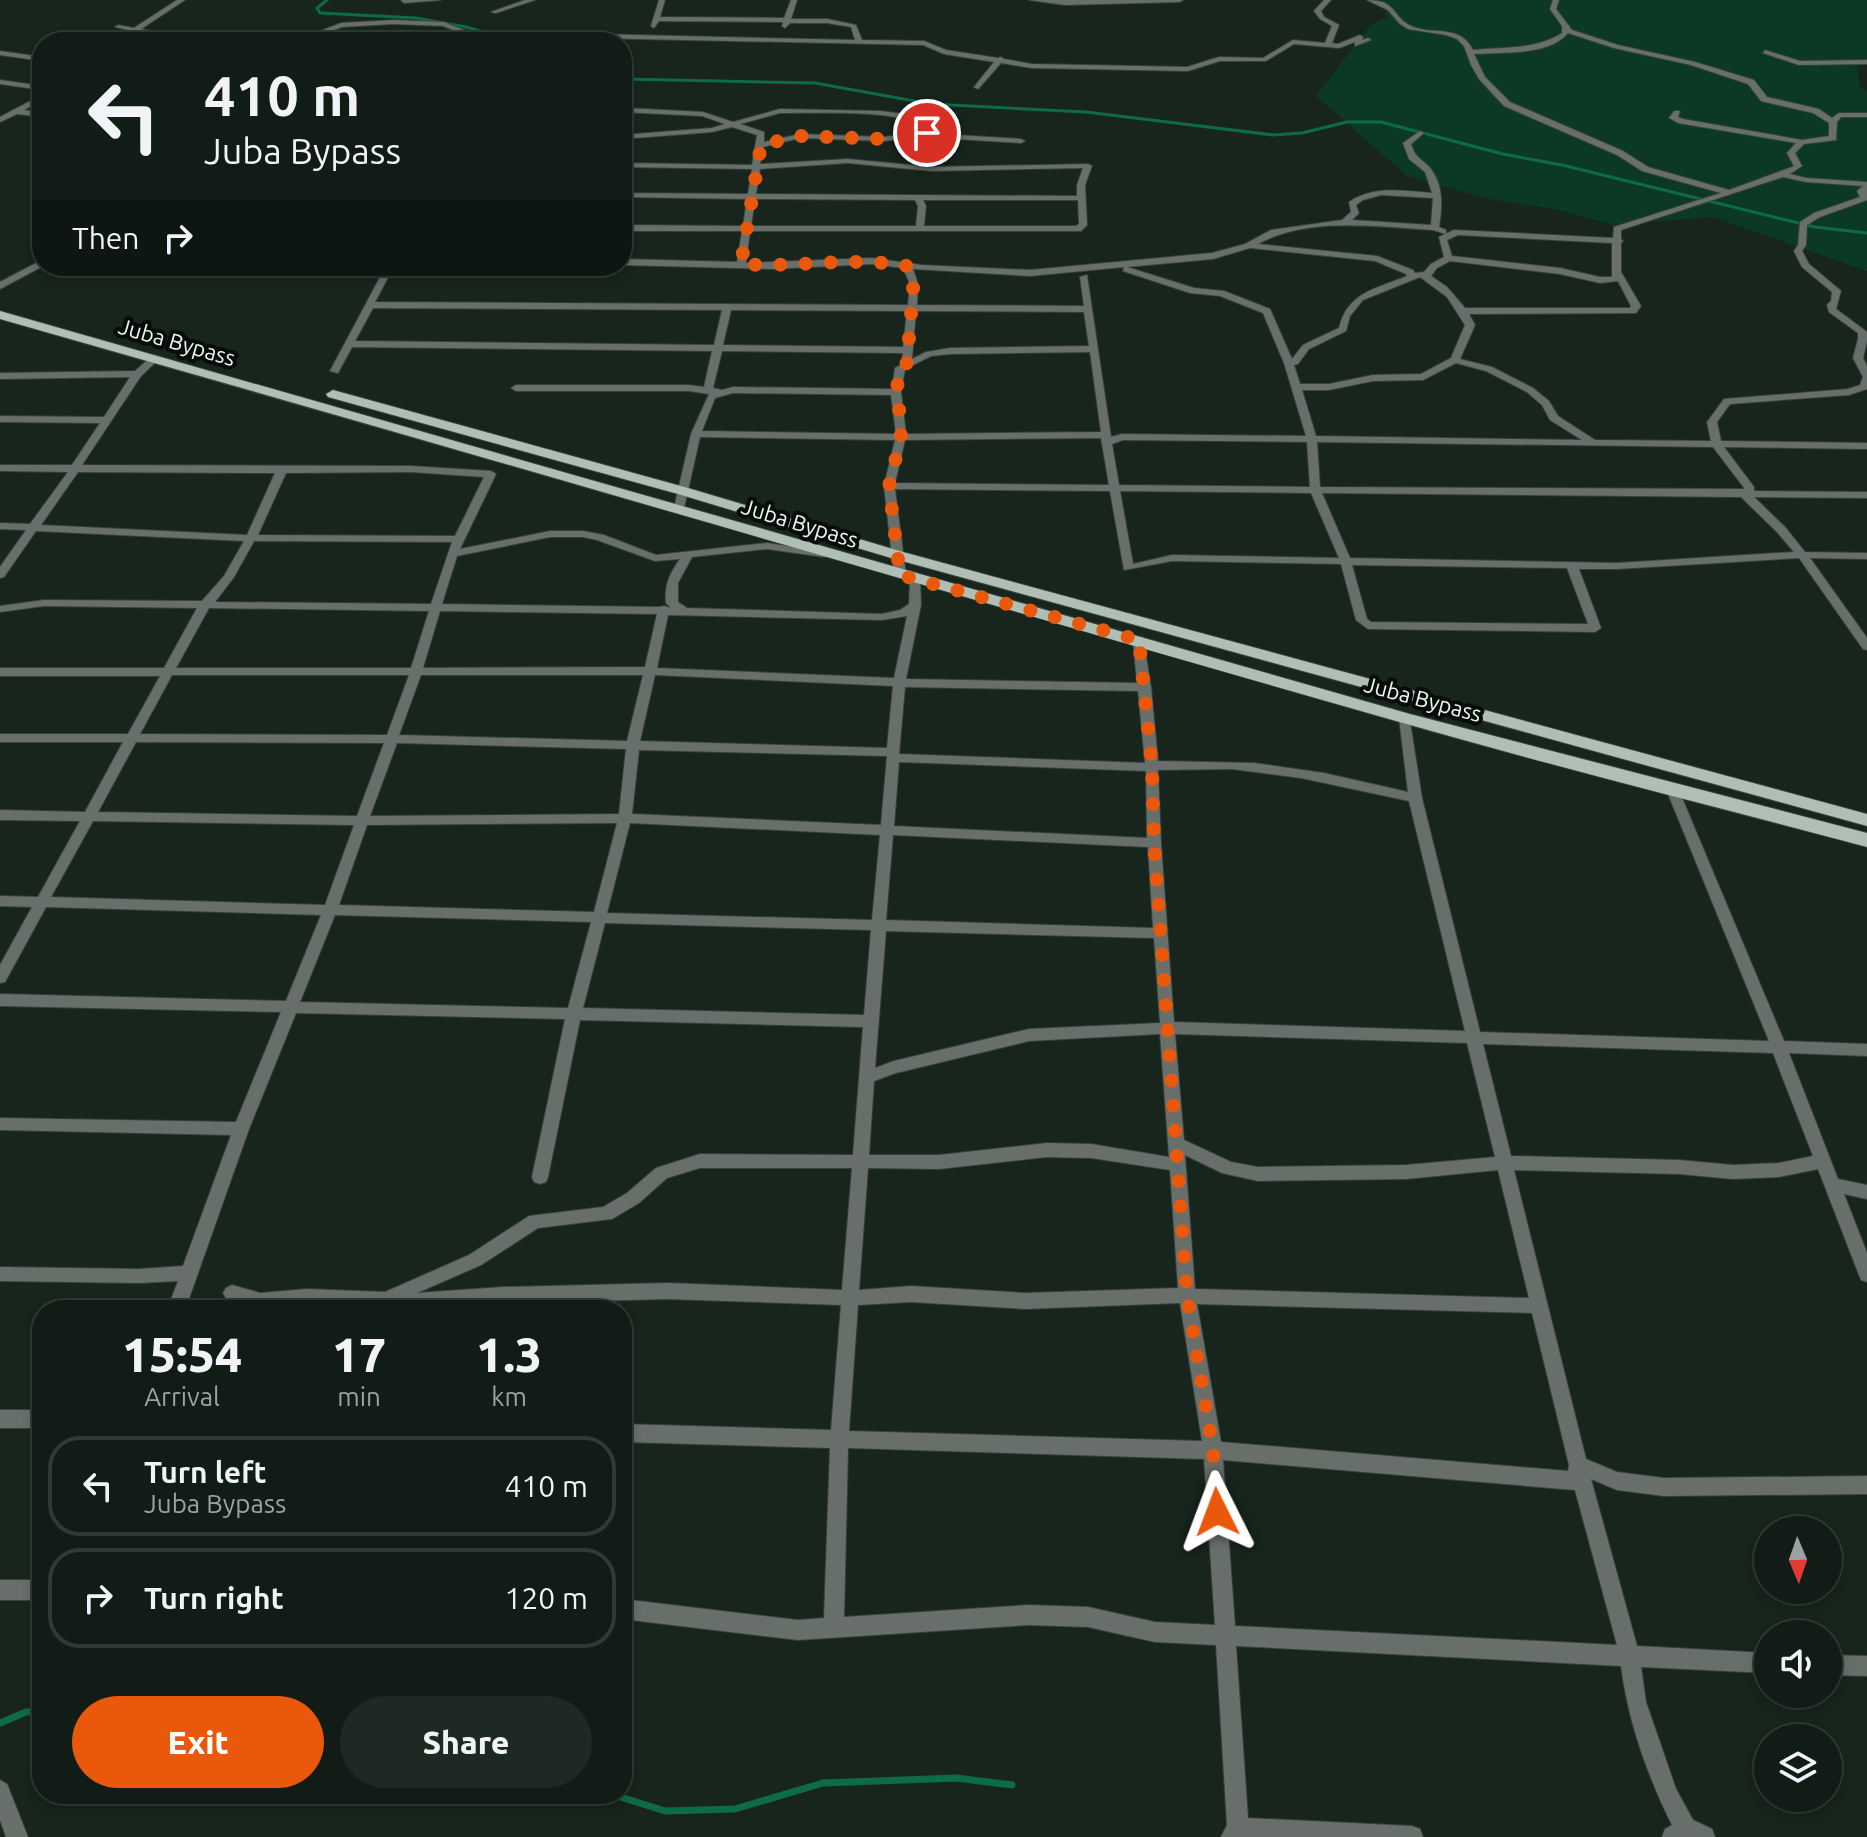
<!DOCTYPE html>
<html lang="en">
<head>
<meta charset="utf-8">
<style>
	:root { --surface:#111c16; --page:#1e2923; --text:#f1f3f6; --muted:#9ca1a1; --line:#303a35; --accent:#ea580c }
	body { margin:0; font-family:Ubuntu,sans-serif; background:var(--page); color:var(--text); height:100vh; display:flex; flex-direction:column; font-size:30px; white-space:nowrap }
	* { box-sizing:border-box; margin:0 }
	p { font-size:26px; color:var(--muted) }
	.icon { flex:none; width:44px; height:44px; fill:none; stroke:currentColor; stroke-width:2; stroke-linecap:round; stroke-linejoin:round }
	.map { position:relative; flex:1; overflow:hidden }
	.side { position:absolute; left:32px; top:1300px; width:600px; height:504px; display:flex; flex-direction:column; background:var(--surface); border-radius:32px; box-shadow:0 4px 12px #0003,0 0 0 2px var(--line) }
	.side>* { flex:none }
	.top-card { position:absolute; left:32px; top:32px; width:600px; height:244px; border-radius:32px; box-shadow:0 4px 12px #0003,0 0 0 2px var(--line); background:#111c16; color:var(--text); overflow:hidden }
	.needle { width:52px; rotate:178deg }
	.tools { position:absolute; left:1754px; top:1516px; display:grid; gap:16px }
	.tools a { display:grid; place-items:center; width:88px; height:88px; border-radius:50%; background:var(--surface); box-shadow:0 4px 12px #0003,0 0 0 2px var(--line); font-size:40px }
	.pin { position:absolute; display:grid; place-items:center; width:68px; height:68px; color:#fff; margin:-34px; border:4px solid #fff; border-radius:50%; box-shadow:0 2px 8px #0007 }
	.me { position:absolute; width:88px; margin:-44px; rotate:357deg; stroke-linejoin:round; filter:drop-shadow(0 0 6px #0008) }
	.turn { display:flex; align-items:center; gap:28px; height:168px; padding:0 40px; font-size:36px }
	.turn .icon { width:104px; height:104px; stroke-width:2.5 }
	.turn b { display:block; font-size:56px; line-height:68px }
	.then { display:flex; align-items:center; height:76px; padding:0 40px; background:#0003; gap:16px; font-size:30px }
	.eta { display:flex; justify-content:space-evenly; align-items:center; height:136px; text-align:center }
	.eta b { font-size:48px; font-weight:800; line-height:56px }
	.button { display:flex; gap:16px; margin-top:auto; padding:16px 40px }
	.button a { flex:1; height:92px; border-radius:48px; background:var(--accent); color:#fff; font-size:32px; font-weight:800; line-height:92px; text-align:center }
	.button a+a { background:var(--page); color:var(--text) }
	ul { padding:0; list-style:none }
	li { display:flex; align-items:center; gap:24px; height:100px; margin:0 16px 12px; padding:0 24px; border:4px solid var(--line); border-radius:32px }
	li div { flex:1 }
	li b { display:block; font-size:30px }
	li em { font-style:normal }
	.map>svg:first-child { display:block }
	.green { fill:#0c3926 }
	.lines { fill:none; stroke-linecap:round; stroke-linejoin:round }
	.stream-far1 { stroke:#0e6b47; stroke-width:3 }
	.stream { stroke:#0e6b47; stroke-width:7 }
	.minor-casing { stroke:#35423b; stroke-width:2 }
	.primary-casing { stroke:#35423b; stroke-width:2 }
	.minor { fill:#686f6b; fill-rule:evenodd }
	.primary { fill:#b0bfb6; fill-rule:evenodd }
	.route { stroke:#ea580c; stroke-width:14; stroke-dasharray:0 25.2 }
	.labels { text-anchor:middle; stroke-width:8; stroke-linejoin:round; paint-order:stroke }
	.street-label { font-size:22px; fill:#eef7f2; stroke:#070c09 }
</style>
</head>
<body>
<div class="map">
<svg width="1867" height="1837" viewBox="0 0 1867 1837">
	<rect width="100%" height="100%" fill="#17251d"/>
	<path class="green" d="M1382,0H1867V59L1857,63L1859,87L1867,91V271L1713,217L1613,225L1560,210L1489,199L1407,176L1316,96L1371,24L1387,18Z"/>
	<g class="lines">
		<path class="stream-far1" d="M327,0L317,8L320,13L416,18L466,27L518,42
			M622,79L815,83L931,104L1086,112L1273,135L1302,133L1347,122H1381L1503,154L1562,165L1815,227L1867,233"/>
		<path class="stream" d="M0,1723L26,1712L42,1711
			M611,1794L665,1811L735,1809L823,1783L956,1778L1012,1785"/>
		<defs>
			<path id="minor" d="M177,0H185L141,29L156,32L159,37L156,42H149L153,37L151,35L115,27L118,25L134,28Z
				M401,0H441L404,3Z
				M525,0H535L496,13L491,12Z
				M659,0H665L660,17L784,18L791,0H797L791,19H827L856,25L862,40L924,41L946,50L998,58L1001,57L1004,59L1032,64L1187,67L1219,57L1263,58L1293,40L1325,43L1332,26L1320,19L1314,11L1324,0H1331L1321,11L1324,17L1339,25L1332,43L1338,44L1360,35L1363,37L1362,40L1368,38L1371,40L1355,46V42L1339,48L1294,44L1266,61H1220L1188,71L1032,68L1001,63L978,89L974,87L994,62L944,54L923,45L592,38L589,36L592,34L855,40L851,27L827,23H790L785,28L782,26L783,22L659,21L654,28L651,26Z
				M1029,0H1183L1180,2L1065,5Z
				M1367,0C1397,0 1391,15 1409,25C1431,37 1459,22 1473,50C1502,47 1536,50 1562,33V26L1550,9L1553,0H1559L1556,9L1572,30L1618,45L1695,62L1754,80L1767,97L1819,109L1832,118L1839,113H1867V117H1841L1837,122L1836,140L1804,144L1795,153L1802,166L1790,174L1806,178L1867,182V200L1820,217L1807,225L1806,245L1802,251L1809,264L1841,291L1836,309L1867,332V341L1863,358L1867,366V389L1849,395L1730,404L1717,422L1721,441L1867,443V449L1724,447L1754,487V491L1867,492V498L1754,497L1785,527L1805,552L1867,553V559L1810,558L1867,638V650L1863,649L1799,558L1617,569H1579L1601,628L1595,632L1368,629L1356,620L1341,564L1172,561L1124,570L1110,491L895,489L906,575L900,578L894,575L884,486L895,440L700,437L684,508L679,511L674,508L691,434L709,394L689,391H516L511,388L516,385H689L704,387L712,351L352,347L338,373L330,371L386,266H394L375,302L908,305L910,284L903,268L872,264L773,269L622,265V259L737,262L742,231H622V225L743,226L747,199L622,197V193L748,194L752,169L622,167V163L752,165L757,135L732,127L712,132L622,139V135L712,128L725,124L702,116L622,112V108H625L703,112L733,122L780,109L880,111L904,114L916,124L940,134L1021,139L1025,141L1021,143L939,138L929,135L884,141L800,138L763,147L760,164L848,159L931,167L1088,164L1092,166L1085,185L1087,225L1081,231H750L746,263L872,258L921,265L1030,270L1212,253L1245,244L1271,230L1342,220L1351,212L1349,202C1374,185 1403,191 1432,193L1425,172L1409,159L1403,143L1420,131L1424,133L1411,144C1417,161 1421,157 1431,169C1444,186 1442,208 1439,227L1446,230V234L1433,230C1377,227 1309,216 1258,244L1377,256L1413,270L1415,273L1424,272L1431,264L1444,257L1439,237L1454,230L1613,238L1614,227L1721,193L1642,171L1617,155L1504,106L1479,79L1471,65L1464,46L1457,39L1446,35L1408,29L1400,24L1388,10ZM1568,33L1614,48L1691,65L1748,84L1761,101L1813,113L1829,123V136L1802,140L1683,119L1678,117L1680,111H1674L1669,118L1678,123L1796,143L1787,153L1794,166L1792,167L1729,190L1648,167L1623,151L1510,102L1485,77L1474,54C1503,52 1549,56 1568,33ZM780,113C802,113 884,111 900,119C907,122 912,128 921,132L884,137L800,134L764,142V132L740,124ZM848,163L931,171L1083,168L1077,185V196L756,194L760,169ZM1783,177L1806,182L1863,186L1857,191L1860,197L1814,213L1800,222L1798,245L1794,251L1802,267L1832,292L1831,301L1827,305L1829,312L1858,333V339L1853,358L1863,377L1860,385L1848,389L1724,399L1707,422L1711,441L1595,440L1558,416L1549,401L1533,388L1492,367L1460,359L1475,325L1469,314L1636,313L1641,306L1621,272V243L1623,241L1621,239V230ZM1381,195L1433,198L1431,225L1352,220L1359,213L1356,205L1363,200ZM755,199L915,200L918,206L916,226H751ZM923,200H1078L1079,224L1076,226H924L926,206ZM1458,235L1612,243V277H1600L1560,268L1452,256L1447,240ZM1250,248L1375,261L1406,274L1407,276C1378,288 1347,292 1339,328L1303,345L1292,359L1270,309L1224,291L1194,288L1127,267L1213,259ZM1450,261L1560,274L1600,283L1618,281L1631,306L1630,308H1465L1447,287L1431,276L1437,268ZM1124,267L1123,271L1190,293L1220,296L1263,313L1284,363L1306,436L1122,434L1111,437L1087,275L1080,277L1084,306L917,305L918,284L913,269L1030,276ZM1420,277L1447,297L1465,325L1451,358L1421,374L1373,375L1329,384H1300L1294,365L1298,364L1309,349L1346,331L1350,316L1363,300ZM373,308L722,310L714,345L355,341ZM731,310L907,311L903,347L723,345ZM916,311L1084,312L1089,346L950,348L926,352L912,359ZM722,351L903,353L902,359L906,362L895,368L892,389L733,387L722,390L713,388ZM1090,352L1101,432L906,434L901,392L905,369L931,356L950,354ZM1456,363L1486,371L1527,392L1542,405L1550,420L1582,440L1316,436L1302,390H1329L1373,381L1423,380ZM733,393L891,395L896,434L702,431L715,398ZM1101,438L1109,485L895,483L905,440ZM1123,440L1307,442L1310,487L1119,485L1112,444ZM1317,442L1713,447L1745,489L1320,487ZM1120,491L1311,493L1339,558L1172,555L1133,564ZM1322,493L1741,497L1777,532L1794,552L1617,563L1350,558ZM1352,565L1567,568L1588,624L1371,622L1367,619Z
				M393,20L444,22L479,36L503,42L475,39L443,26L393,24L342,27L301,42H292L341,23Z
				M382,35L384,38L365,42L366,41Z
				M1765,50L1800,61L1867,60V64L1799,65L1763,53Z
				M0,51L42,57V61L0,55Z
				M0,80L42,86V90L0,84Z
				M42,95V100L24,110L42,113V117L17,114L0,122V117Z
				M42,260L43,266L0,289V282Z
				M96,266H363L359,269H100Z
				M151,357L159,359L141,376L82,465L411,466L491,471L496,474L460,549L550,531H583L604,535L656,555L767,543L828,552V556L824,557L767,549L692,557L678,583V602L687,608L882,614L900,610L909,604L910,580L916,577L920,578L921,605L906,679L1137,683L1133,640L1135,637H1143L1151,687L1158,761L1254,763L1324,773L1408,792L1399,718L1401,715H1409L1422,798L1480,1032L1769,1041L1666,789L1672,785L1677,786L1784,1041L1867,1044V1056L1789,1053L1838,1179L1867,1185V1199L1844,1194L1867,1253V1282L1861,1280L1859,1275L1818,1169L1779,1177L1733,1179L1679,1174L1514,1170L1586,1459L1617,1472L1664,1478L1867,1476V1494L1664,1496L1617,1490L1591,1479L1637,1646L1768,1653V1673L1641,1667L1646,1702L1676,1789L1693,1820L1712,1829L1715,1837H1662L1665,1829L1672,1825C1647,1775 1628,1720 1621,1666L1236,1646L1248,1818L1412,1826L1420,1829L1423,1837H1221L1227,1825L1216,1645L1155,1642L1088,1627L1029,1625L798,1640L622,1619V1599L798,1620L824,1618L830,1448L622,1442V1424L831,1430L841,1305L668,1299L503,1303L414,1309L307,1305L260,1309L226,1298L223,1293L226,1288L232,1285L260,1293L307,1289L385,1292L469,1255L529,1216L603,1207L627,1193L656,1168L700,1154L853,1155L863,1027L580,1020L548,1177L546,1182L540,1184L534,1182L532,1177L565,1019L296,1013L249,1129L185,1310H167L178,1281L139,1283L0,1281V1267L139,1269L183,1266L231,1135L0,1130V1118L236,1122L281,1012L0,1006V994L286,1001L321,915L46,907L5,982L0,983V965L32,907L0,906V896L38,897L80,821L0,820V810L85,812L123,742H0V734H128L160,676H0V668H164L197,608L44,606L0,612V606L44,600L202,601L224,576L244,541L36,531L4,577L0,578V567L26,530L0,529V523L30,524L68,472L0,471V465H72L100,423L0,422V416L104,417L130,377L0,379V373L135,371ZM78,472L275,473L247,535L41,525ZM411,472L484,477L455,536L258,535L286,473ZM550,537H583L597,540L655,561L680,559C670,573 664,585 666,603L671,608L664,606L659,607L442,604L457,556ZM254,541L452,542L431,604L215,602L234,577ZM209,608L429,611L411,668H176ZM440,611L657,614L645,667L423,668ZM668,615L882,620L907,616L894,678L657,668ZM172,675H409L387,735L140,734ZM421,675H643L627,741L399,735ZM655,675L893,686L887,748L640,741ZM905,687L1138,691L1145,763L899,754ZM136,742L384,743L357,816L98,812ZM397,743L626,749L619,814L370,816ZM639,750L887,756L881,825L632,814ZM899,762L1146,771L1147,838L894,826ZM1232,769L1301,778L1409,801L1465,1031L1174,1022L1161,843L1158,770ZM93,821L354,825L325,905L51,897ZM617,823L594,912L339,905L367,825ZM630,823L880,835L872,920L607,913ZM893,835L1148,847L1153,928L886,920ZM335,915L591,922L568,1008L300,1002ZM605,923L871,930L864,1015L583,1008ZM886,931L1154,938L1160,1023L1029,1029L894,1061L875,1068ZM1160,1034L1169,1157L1091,1144L1047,1143L939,1155H869L874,1081L896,1073L1029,1041ZM1175,1034L1467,1043L1495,1157L1406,1165L1258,1167L1231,1162L1184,1140ZM1483,1044L1773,1053L1813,1156L1779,1163L1733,1165L1679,1160L1511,1156ZM1185,1155L1222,1173L1258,1181L1406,1179L1498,1170L1529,1298L1195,1289ZM1047,1157L1091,1158L1170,1170L1178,1288L1025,1293L911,1286L859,1290L868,1168L939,1169ZM700,1168H852L842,1290L668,1283L503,1287L417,1293L481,1265L538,1228L612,1219L639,1203L667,1178ZM911,1302L1025,1309L1180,1303L1202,1441L849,1431L858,1305ZM1197,1304L1532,1313L1569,1465L1568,1471L1221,1442ZM848,1448L1204,1459L1215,1625L1155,1622L1088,1607L1029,1605L844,1617ZM1223,1460L1575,1490L1617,1645L1235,1626Z
				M0,1410H42V1428H0Z
				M0,1580H42V1600H0Z
				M42,1640V1661L35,1658L32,1651L35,1643Z
				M1828,1655L1867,1656V1676L1828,1675Z
				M0,1780L7,1784L28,1837H6L0,1820Z"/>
			<path id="primary" d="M0,311L1410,714L1867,833V847C1710,805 1552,766 1396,721C930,588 466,451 0,319Z
				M333,390L688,488L903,552L1867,814V826L891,558L678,494L328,397L326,394Z"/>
		</defs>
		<use href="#minor" class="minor-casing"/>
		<use href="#primary" class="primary-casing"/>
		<use href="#minor" class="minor"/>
		<use href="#primary" class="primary"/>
	</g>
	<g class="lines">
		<path class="route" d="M927,133L884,139L800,136L761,145L741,264C796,268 852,256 907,266L914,277L907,363L900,368L897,378L901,437L889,486L900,575L1139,640L1152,767L1154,843L1187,1296L1213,1450L1217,1512"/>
	</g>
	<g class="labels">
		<g class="street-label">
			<text transform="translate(177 342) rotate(16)" y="8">Juba Bypass</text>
			<text transform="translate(800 523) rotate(17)" y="8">Juba Bypass</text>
			<text transform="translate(1423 699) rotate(15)" y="8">Juba Bypass</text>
		</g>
	</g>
</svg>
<div class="tools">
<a><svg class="needle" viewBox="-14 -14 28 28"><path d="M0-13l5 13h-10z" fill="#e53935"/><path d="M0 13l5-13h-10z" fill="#9ca1a1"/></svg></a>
<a><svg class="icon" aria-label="sound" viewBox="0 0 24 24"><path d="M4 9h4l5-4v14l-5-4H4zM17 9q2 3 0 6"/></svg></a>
<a><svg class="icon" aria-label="layers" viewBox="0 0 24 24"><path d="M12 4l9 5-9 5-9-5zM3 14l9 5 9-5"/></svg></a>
</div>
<div class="pin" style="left:927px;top:133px;background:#d93025"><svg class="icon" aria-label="arrive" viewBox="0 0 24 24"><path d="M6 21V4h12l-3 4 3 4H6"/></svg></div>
<svg class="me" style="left:1217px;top:1512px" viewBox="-20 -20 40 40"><path d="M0-17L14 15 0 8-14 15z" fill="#ea580c" stroke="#fff" stroke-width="4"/></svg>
<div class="top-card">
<div class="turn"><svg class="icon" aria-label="left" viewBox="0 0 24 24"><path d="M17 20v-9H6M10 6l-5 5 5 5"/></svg><div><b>410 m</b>Juba Bypass</div></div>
<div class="then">Then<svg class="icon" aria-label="right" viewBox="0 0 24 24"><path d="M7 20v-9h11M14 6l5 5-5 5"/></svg></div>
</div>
<section class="side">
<div class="eta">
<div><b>15:54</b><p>Arrival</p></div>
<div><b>17</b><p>min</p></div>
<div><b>1.3</b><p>km</p></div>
</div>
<ul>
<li><svg class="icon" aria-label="left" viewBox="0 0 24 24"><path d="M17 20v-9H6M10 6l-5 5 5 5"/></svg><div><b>Turn left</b><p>Juba Bypass</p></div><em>410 m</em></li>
<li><svg class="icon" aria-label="right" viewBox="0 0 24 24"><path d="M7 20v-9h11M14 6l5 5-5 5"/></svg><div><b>Turn right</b></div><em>120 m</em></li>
</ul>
<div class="button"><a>Exit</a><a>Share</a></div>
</section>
</div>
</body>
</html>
